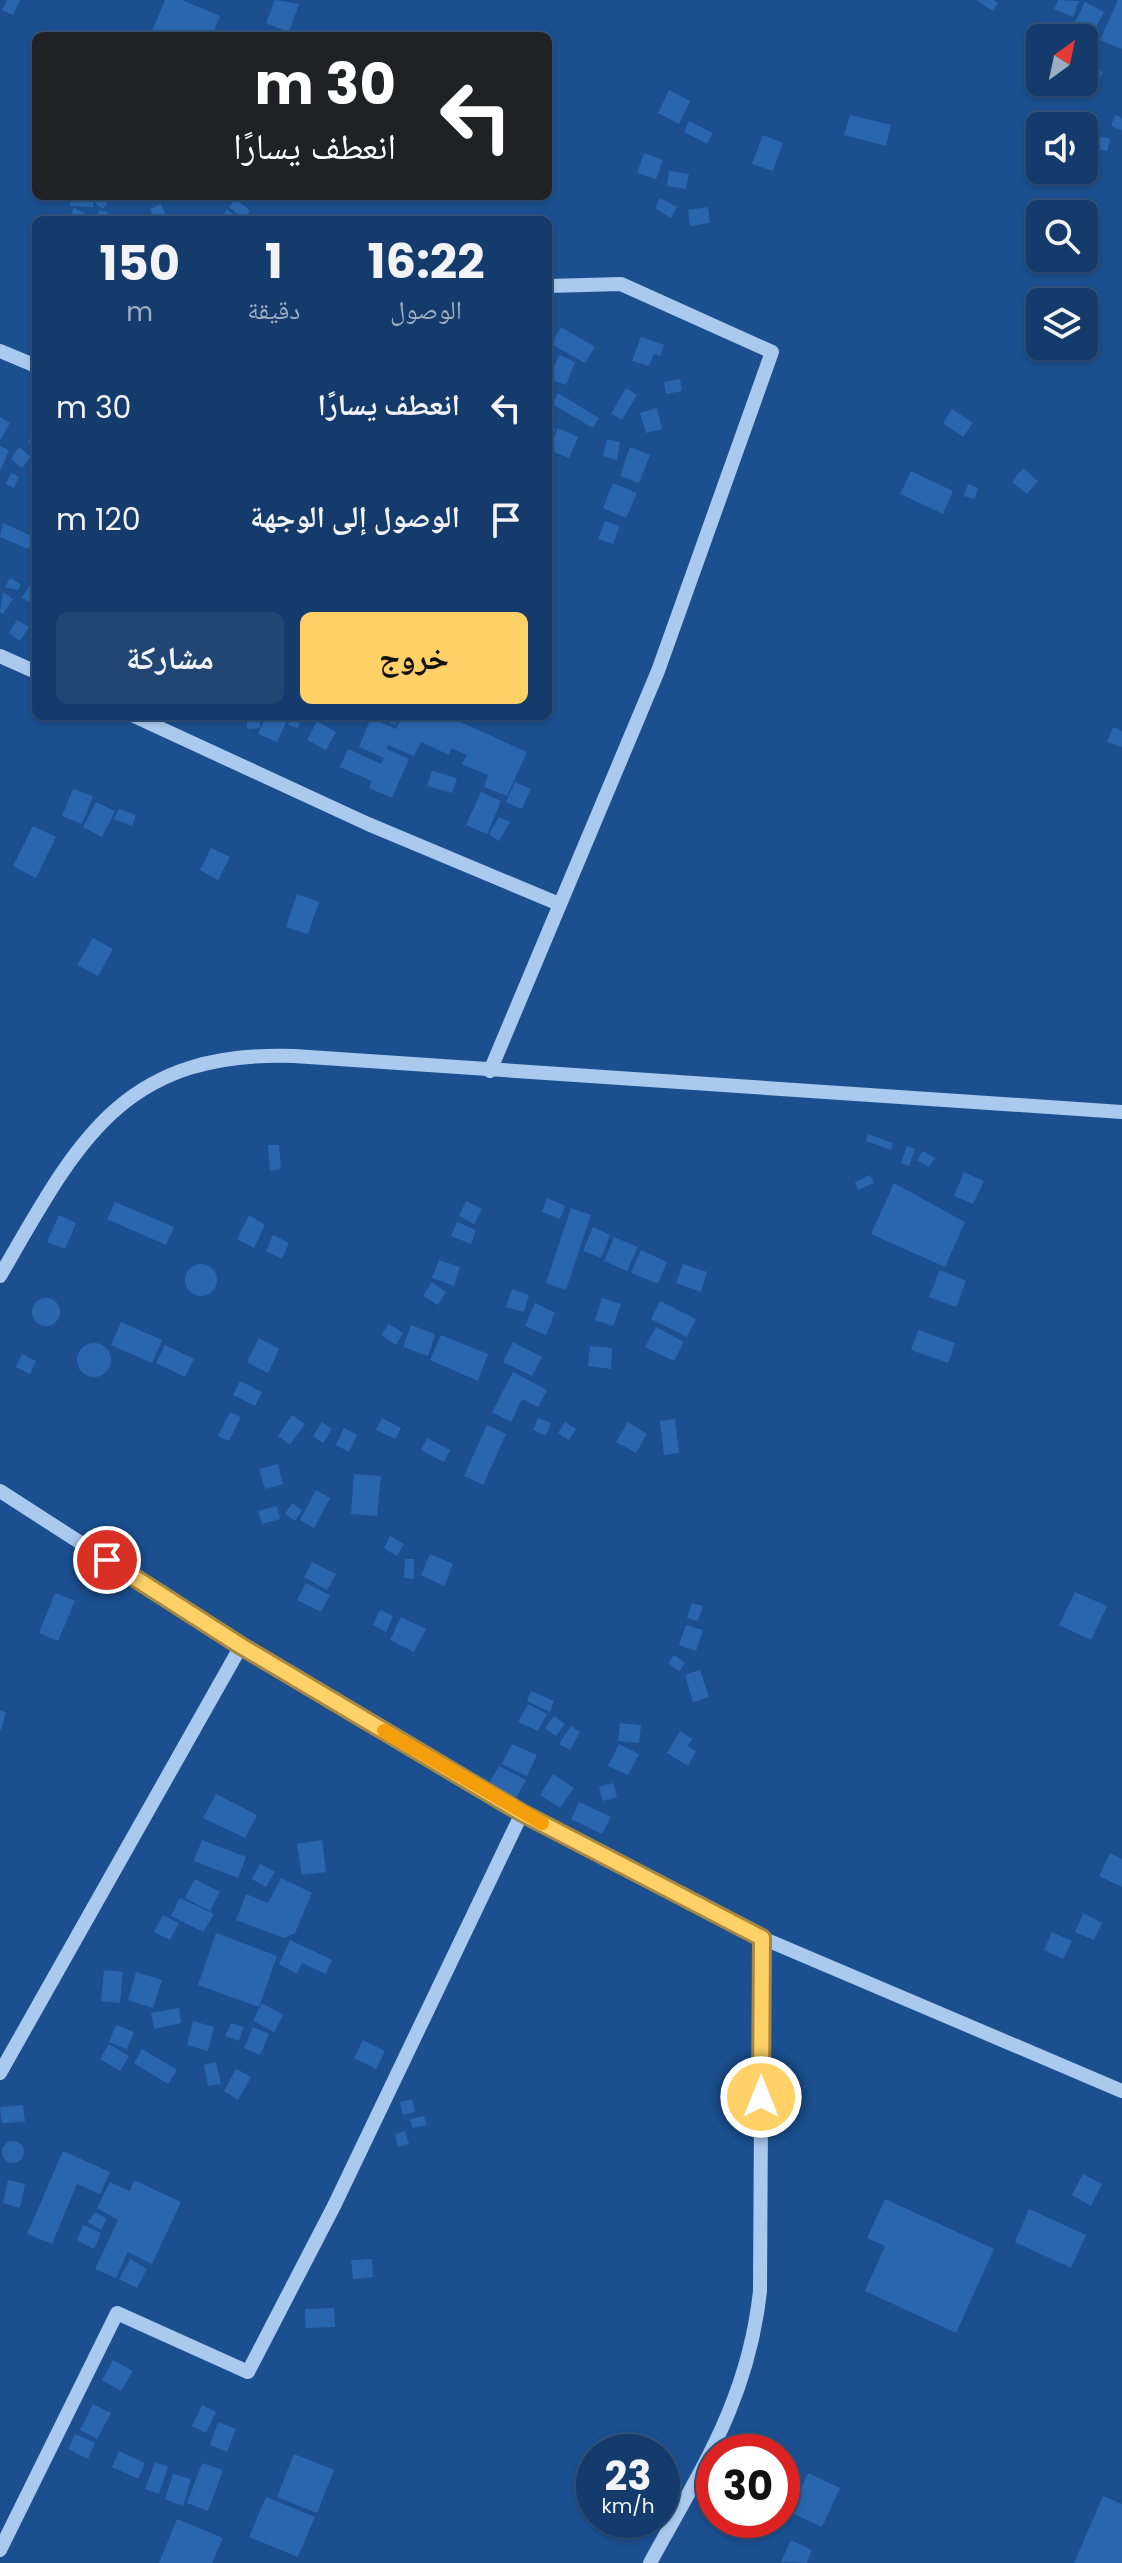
<!DOCTYPE html>
<html lang="ar">
<head>
<meta charset="utf-8">
<style>
	:root { --surface:#143b6b; --page:#214673; --text:#f1f3f6; --muted:#9dadc1; --line:#33557e; --accent:#ffd166 }
	body { margin:0; font-family:Poppins,"Noto Naskh Arabic",sans-serif; background:var(--page); color:var(--text); direction:rtl; height:100vh; display:flex; flex-direction:column; font-size:30px; white-space:nowrap }
	* { box-sizing:border-box; margin:0 }
	p { font-size:26px; color:var(--muted) }
	.icon { flex:none; width:44px; height:44px; fill:none; stroke:currentColor; stroke-width:2; stroke-linecap:round; stroke-linejoin:round }
	.map { position:relative; flex:1; overflow:hidden; direction:ltr }
	.details { position:absolute; left:32px; top:216px; width:520px; height:504px; display:flex; flex-direction:column; background:var(--surface); border-radius:12px; box-shadow:0 2px 6px #0004,0 0 0 2px var(--line); direction:rtl }
	.details>* { flex:none }
	.guide { position:absolute; left:32px; top:32px; width:520px; height:168px; border-radius:12px; box-shadow:0 2px 6px #0004,0 0 0 2px var(--line); direction:rtl; background:#202124; color:#fff; overflow:hidden }
	.needle { width:52px; rotate:33deg }
	.fabs { position:absolute; left:1026px; top:24px; display:grid; gap:16px }
	.fabs a { display:grid; place-items:center; width:72px; height:72px; border-radius:12px; background:var(--surface); box-shadow:0 2px 6px #0004,0 0 0 2px var(--line); font-size:40px }
	.speed { position:absolute; left:576px; top:2434px; display:flex; gap:16px; font-size:40px; font-weight:700; text-align:center }
	.speed>* { display:grid; place-content:center; width:104px; height:104px; border-radius:50%; background:var(--surface); box-shadow:0 2px 6px #0004,0 0 0 2px var(--line); line-height:1 }
	.speed small { font-size:20px; font-weight:400 }
	.speed .limit { border:12px solid #d22; background:#fff; color:#111 }
	.pin { position:absolute; display:grid; place-items:center; width:68px; height:68px; color:#fff; margin:-34px; border:4px solid #fff; border-radius:50%; box-shadow:0 2px 8px #0007 }
	.me { position:absolute; width:88px; margin:-44px; rotate:0deg; stroke-linejoin:round; filter:drop-shadow(0 0 6px #0008) }
	.turn { display:flex; align-items:center; gap:28px; height:168px; padding:0 24px; font-size:36px }
	.turn .icon { width:104px; height:104px; stroke-width:2.5 }
	.turn b { display:block; font-size:56px; line-height:68px }
	.eta { display:flex; justify-content:space-evenly; align-items:center; height:136px; text-align:center }
	.eta b { font-size:48px; font-weight:700; line-height:56px }
	.button { display:flex; gap:16px; margin-top:auto; padding:16px 24px }
	.button a { flex:1; height:92px; border-radius:12px; background:var(--accent); color:#111; font-size:32px; font-weight:700; line-height:92px; text-align:center }
	.button a+a { background:var(--page); color:var(--text) }
	ul { padding:0; list-style:none }
	li { display:flex; align-items:center; gap:24px; height:112px; padding:0 24px }
	li div { flex:1 }
	li b { display:block; font-size:30px }
	li em { font-style:normal }
	.map>svg:first-child { display:block }
	.building { fill:#2a66ad }
	.lines { fill:none; stroke-linecap:round; stroke-linejoin:round }
	.minor { stroke:#a9c9ee; stroke-width:14 }
	.route-casing { stroke:#a68842; stroke-width:20 }
	.route { stroke:#ffd166; stroke-width:14 }
	.slow { stroke:#f59e0b; stroke-width:14 }
</style>
</head>
<body>
<div class="map">
<svg width="1122" height="2563" viewBox="0 0 1122 2563">
	<rect width="100%" height="100%" fill="#1b4f8f"/>
	<path class="building" d="M7,0H20L13,15L2,10Z
		M165,0H182L220,16L212,36H150Z
		M275,0L299,4L289,32L266,23Z
		M976,0H993L998,3L993,11Z
		M1058,0L1079,1L1073,17L1054,9Z
		M1118,0H1122V49L1100,40Z
		M1085,2L1104,12L1091,36L1073,26Z
		M1087,63L1103,72L1087,99L1071,89L1076,82H1084Z
		M669,90L690,101L679,124L658,113Z
		M1065,110L1077,116L1072,126L1059,120Z
		M850,115L891,125L886,146L844,135Z
		M1115,115L1122,118V130L1111,126Z
		M689,121L713,133L707,144L684,132Z
		M763,135L783,143L773,171L752,164Z
		M1098,136L1110,139L1107,151L1094,148Z
		M644,153L663,160L656,179L637,173Z
		M669,171L689,174L686,189L667,186Z
		M70,196H94L93,207L70,206Z
		M100,196H112L103,209L95,203Z
		M660,198L677,207L671,218L655,208Z
		M236,199L250,211L243,219L229,207Z
		M161,204L167,218L156,220L150,209Z
		M708,207L710,223L690,226L688,210Z
		M74,208L94,218L93,220H68Z
		M227,209L240,220H228L223,215Z
		M99,210L108,212L106,220H97Z
		M561,327L595,347L585,363L551,344Z
		M641,337L664,345L660,356L654,354L649,366L632,361Z
		M559,355L575,362L566,385L549,379Z
		M680,379L682,391L666,394L664,382Z
		M626,388L637,395L622,420L611,414Z
		M558,393L599,418L593,428L552,404Z
		M657,408L662,429L646,433L640,413Z
		M952,409L973,423L963,437L943,423Z
		M0,417L10,423L0,440Z
		M36,423V446L28,442Z
		M548,425L556,429L548,445Z
		M558,428L578,437L569,458L549,450Z
		M607,439L620,442L617,460L603,456Z
		M0,446L9,450L0,472Z
		M19,447L31,457L22,468L11,459Z
		M630,447L650,455L639,483L620,476Z
		M1023,468L1038,481L1027,494L1012,482Z
		M911,471L953,491L943,514L900,494Z
		M11,473L19,477L14,488L6,484Z
		M613,483L637,493L626,518L603,508Z
		M968,484L978,488L975,499L964,496Z
		M605,521L620,526L613,544L598,539Z
		M3,523L34,537L28,549L0,537Z
		M10,578L21,584L18,590L5,587Z
		M29,586L36,590V606L22,598Z
		M3,592L13,599L3,614L0,612Z
		M17,620L29,627L20,641L9,633Z
		M247,716H260V728L247,729Z
		M266,716L287,720L277,742L258,734Z
		M291,716H302L298,728L288,725Z
		M375,716H399L395,725Z
		M402,716H447L527,752L507,796L484,787L488,775L462,764L467,755L451,748L449,755L421,742L414,756L388,745L387,749L409,759L392,798L369,788L372,781L340,767L348,749L381,764L384,758L359,747L371,718L396,729Z
		M317,721L336,732L326,750L307,740Z
		M1113,727L1122,731V747L1107,742Z
		M432,771L457,778L452,793L427,786Z
		M515,782L531,789L522,809L506,802Z
		M73,789L93,796L82,824L62,816Z
		M481,792L501,801L487,834L466,825Z
		M96,802L115,811L102,837L83,827Z
		M119,809L136,815L132,826L114,819Z
		M499,817L510,822L499,841L489,834Z
		M33,826L56,837L36,878L13,866Z
		M211,848L230,857L218,880L200,870Z
		M297,894L319,902L308,934L286,927Z
		M93,938L113,949L98,976L77,965Z
		M868,1134L893,1143L891,1150L866,1141Z
		M268,1145H279L281,1169L270,1171Z
		M907,1146L915,1149L909,1166L901,1163Z
		M923,1151L935,1158L929,1167L917,1160Z
		M964,1172L984,1181L973,1204L954,1196Z
		M870,1175L874,1183L858,1190L855,1182Z
		M894,1183L965,1222L945,1267L871,1234Z
		M547,1198L565,1206L560,1219L542,1212Z
		M466,1201L482,1209L474,1224L459,1216Z
		M115,1202L174,1227L166,1245L107,1219Z
		M571,1208L591,1215L566,1290L546,1283Z
		M59,1215L76,1223L65,1249L47,1242Z
		M249,1215L265,1225L254,1248L237,1239Z
		M457,1222L476,1230L471,1244L451,1236Z
		M593,1227L610,1235L601,1258L583,1251Z
		M273,1235L289,1243L282,1259L266,1251Z
		M614,1237L638,1247L627,1271L604,1261Z
		M641,1250L667,1262L658,1284L631,1273Z
		M439,1260L460,1267L454,1286L432,1278Z
		M185 1280a16 16 0 1 1 32 0a16 16 0 1 1-32 0Z
		M683,1264L707,1272L701,1292L676,1283Z
		M940,1270L966,1281L956,1307L929,1297Z
		M432,1282L446,1292L438,1305L423,1296Z
		M512,1289L529,1295L524,1312L506,1307Z
		M32 1312a14 14 0 1 1 28 0a14 14 0 1 1-28 0Z
		M602,1298L621,1304L613,1326L595,1320Z
		M660,1301L696,1319L687,1337L651,1319Z
		M535,1303L555,1313L546,1335L525,1326Z
		M121,1322L162,1340L152,1363L111,1345Z
		M389,1324L403,1333L396,1345L381,1335Z
		M411,1325L435,1334L428,1356L403,1347Z
		M656,1327L684,1342L674,1361L645,1347Z
		M918,1330L955,1343L948,1363L911,1350Z
		M441,1335L488,1354L478,1381L430,1360Z
		M259,1338L279,1349L268,1373L247,1362Z
		M513,1342L542,1357L532,1376L503,1362Z
		M77 1360a17 17 0 1 1 34 0a17 17 0 1 1-34 0Z
		M165,1345L194,1359L185,1377L156,1363Z
		M590,1346L612,1348L611,1369L588,1366Z
		M22,1354L36,1361L30,1374L16,1367Z
		M513,1372L547,1390L538,1407L522,1399L511,1422L492,1412Z
		M240,1381L262,1392L255,1406L233,1395Z
		M230,1412L241,1417L229,1441L218,1436Z
		M292,1415L305,1424L290,1445L278,1436Z
		M382,1418L401,1428L395,1439L376,1430Z
		M538,1418L551,1423L546,1436L533,1430Z
		M675,1419L679,1453L664,1455L660,1421Z
		M322,1422L332,1429L323,1443L313,1436Z
		M565,1422L576,1429L569,1440L558,1433Z
		M628,1422L647,1434L636,1453L616,1442Z
		M487,1425L506,1434L483,1485L464,1476Z
		M344,1428L357,1435L349,1452L336,1445Z
		M427,1438L450,1450L444,1462L421,1450Z
		M278,1464L283,1484L265,1489L259,1469Z
		M354,1474L381,1476L377,1516L351,1514Z
		M316,1490L330,1498L314,1528L300,1520Z
		M292,1503L302,1510L295,1521L285,1514Z
		M277,1506L280,1519L262,1524L258,1511Z
		M390,1536L404,1544L397,1556L384,1548Z
		M430,1554L453,1564L444,1586L421,1575Z
		M405,1559H414V1579L404,1578Z
		M312,1562L336,1574L327,1590L304,1577Z
		M306,1583L330,1595L321,1612L297,1600Z
		M1075,1592L1107,1606L1091,1640L1059,1625Z
		M55,1593L75,1601L58,1641L39,1633Z
		M692,1603L703,1606L698,1621L687,1618Z
		M380,1610L393,1616L386,1632L373,1625Z
		M401,1617L426,1629L414,1652L390,1640Z
		M686,1625L703,1630L696,1651L679,1645Z
		M674,1655L685,1663L679,1672L668,1663Z
		M700,1670L709,1697L693,1702L685,1675Z
		M531,1691L554,1701L550,1712L527,1701Z
		M528,1704L547,1714L538,1731L518,1722Z
		M0,1710L6,1712L1,1730L0,1729Z
		M554,1716L565,1724L556,1736L545,1728Z
		M620,1723L641,1725L639,1743L618,1741Z
		M571,1726L580,1732L570,1750L559,1744Z
		M680,1731L692,1739L688,1746L696,1752L688,1766L667,1753Z
		M512,1744L537,1755L527,1776L502,1764Z
		M619,1744L639,1754L628,1775L608,1766Z
		M499,1766L526,1780L516,1798L489,1783Z
		M553,1774L574,1788L560,1808L540,1795Z
		M613,1783L617,1797L603,1801L599,1787Z
		M216,1794L257,1815L245,1838L203,1818Z
		M579,1802L611,1817L602,1834L571,1819Z
		M202,1840L246,1857L238,1878L194,1861Z
		M322,1840L326,1872L302,1875L297,1844Z
		M1110,1853L1122,1859V1887L1099,1876Z
		M260,1864L275,1872L266,1887L252,1879Z
		M281,1878L312,1893L295,1933L284,1938L236,1920L246,1894L268,1903Z
		M195,1879L220,1892L210,1911L185,1898Z
		M180,1898L214,1914L203,1932L171,1916Z
		M1083,1913L1102,1923L1094,1940L1075,1932Z
		M163,1915L179,1923L170,1940L154,1932Z
		M1052,1932L1072,1941L1063,1959L1044,1950Z
		M216,1933L277,1956L259,2007L198,1985Z
		M290,1940L332,1960L326,1974L302,1963L297,1974L279,1964Z
		M104,1970L123,1972L120,2003L101,2001Z
		M136,1972L162,1980L153,2008L128,2000Z
		M262,2003L283,2015L274,2032L253,2021Z
		M179,2008L181,2023L154,2029L151,2013Z
		M193,2021L214,2027L208,2051L187,2045Z
		M231,2023L244,2027L239,2041L225,2036Z
		M116,2025L134,2032L127,2049L109,2042Z
		M253,2027L269,2034L260,2055L244,2048Z
		M363,2040L385,2051L376,2069L354,2058Z
		M109,2044L129,2056L120,2071L100,2059Z
		M142,2049L177,2070L168,2084L134,2063Z
		M216,2062L221,2084L208,2086L204,2065Z
		M236,2069L251,2077L238,2100L224,2091Z
		M412,2099L415,2112L403,2115L400,2102Z
		M23,2105L25,2122L2,2123L0,2107Z
		M424,2116L427,2125L412,2128L410,2119Z
		M405,2131L409,2144L398,2147L395,2134Z
		M2 2152a11 11 0 1 1 22 0a11 11 0 1 1-22 0Z
		M63,2151L110,2172L100,2194L77,2184L52,2244L27,2234Z
		M1083,2174L1102,2184L1091,2206L1072,2195Z
		M8,2180L25,2184L20,2208L3,2203Z
		M134,2180L181,2202L152,2264L128,2252L116,2278L95,2269L118,2220L97,2208L110,2182L130,2191Z
		M885,2199L994,2249L956,2333L865,2291L885,2246L867,2238Z
		M1029,2209L1086,2235L1071,2268L1015,2242Z
		M95,2212L107,2219L101,2230L88,2222Z
		M83,2225L101,2233L94,2249L77,2240Z
		M130,2259L147,2269L137,2288L119,2279Z
		M372,2259L373,2277L353,2279L351,2260Z
		M334,2308L335,2327L306,2328L305,2309Z
		M113,2360L133,2371L121,2391L102,2380Z
		M93,2404L111,2413L97,2439L80,2430Z
		M202,2405L216,2412L206,2433L192,2426Z
		M218,2422L236,2429L227,2452L210,2445Z
		M75,2434L95,2443L88,2459L68,2449Z
		M119,2451L145,2463L138,2479L112,2467Z
		M294,2454L334,2470L317,2513L277,2497Z
		M155,2462L168,2467L159,2494L145,2489Z
		M202,2463L223,2470L208,2511L187,2503Z
		M808,2473L840,2488L822,2527L790,2512Z
		M173,2474L191,2479L183,2506L165,2499Z
		M1103,2496L1122,2504V2563H1074Z
		M266,2497L315,2517L298,2557L249,2537Z
		M177,2519L223,2538L212,2563H159Z
		M791,2540L812,2550L807,2563L781,2562Z"/>
	<g class="lines">
		<path class="minor" d="M0,351L36,366
			M0,656L36,672
			M134,716L368,824L559,904
			M490,1071L658,671L772,352L621,284L548,286
			M0,1276C77,1143 121,1050 294,1056L1122,1112
			M0,1491L241,1646L522,1813L762,1938L1122,2091
			M0,2073L241,1646
			M0,2550L117,2313L248,2372L334,2206L522,1813
			M650,2563C701,2469 748,2401 760,2291L762,1938"/>
	</g>
	<g class="lines">
		<defs>
			<path id="route" d="M107,1560L241,1646L522,1813L762,1938L761,2097"/>
		</defs>
		<use href="#route" class="route-casing"/>
		<use href="#route" class="route"/>
		<path class="slow" d="M384,1731L542,1823"/>
	</g>
</svg>
<div class="fabs">
<a><svg class="needle" viewBox="-14 -14 28 28"><path d="M0-13l5 13h-10z" fill="#e53935"/><path d="M0 13l5-13h-10z" fill="#9dadc1"/></svg></a>
<a><svg class="icon" aria-label="sound" viewBox="0 0 24 24"><path d="M4 9h4l5-4v14l-5-4H4zM17 9q2 3 0 6"/></svg></a>
<a><svg class="icon" aria-label="search" viewBox="0 0 24 24"><circle cx="10" cy="10" r="6"/><path d="M15 15l6 6"/></svg></a>
<a><svg class="icon" aria-label="layers" viewBox="0 0 24 24"><path d="M12 4l9 5-9 5-9-5zM3 14l9 5 9-5"/></svg></a>
</div>
<div class="speed"><div>23<small>km/h</small></div><div class="limit">30</div></div>
<div class="pin" style="left:107px;top:1560px;background:#d93025"><svg class="icon" aria-label="arrive" viewBox="0 0 24 24"><path d="M6 21V4h12l-3 4 3 4H6"/></svg></div>
<svg class="me" style="left:761px;top:2097px" viewBox="-20 -20 40 40"><circle r="17" fill="#ffd166" stroke="#fff" stroke-width="3"/><path d="M0-11L8 9 0 5-8 9z" fill="#fff"/></svg>
<div class="guide">
<div class="turn"><svg class="icon" aria-label="left" viewBox="0 0 24 24"><path d="M17 20v-9H6M10 6l-5 5 5 5"/></svg><div><b>30 m</b>انعطف يسارًا</div></div>
</div>
<section class="details">
<div class="eta">
<div><b>16:22</b><p>الوصول</p></div>
<div><b>1</b><p>دقيقة</p></div>
<div><b>150</b><p>m</p></div>
</div>
<ul>
<li><svg class="icon" aria-label="left" viewBox="0 0 24 24"><path d="M17 20v-9H6M10 6l-5 5 5 5"/></svg><div><b>انعطف يسارًا</b></div><em>30 m</em></li>
<li><svg class="icon" aria-label="arrive" viewBox="0 0 24 24"><path d="M6 21V4h12l-3 4 3 4H6"/></svg><div><b>الوصول إلى الوجهة</b></div><em>120 m</em></li>
</ul>
<div class="button"><a>خروج</a><a>مشاركة</a></div>
</section>
</div>
</body>
</html>
